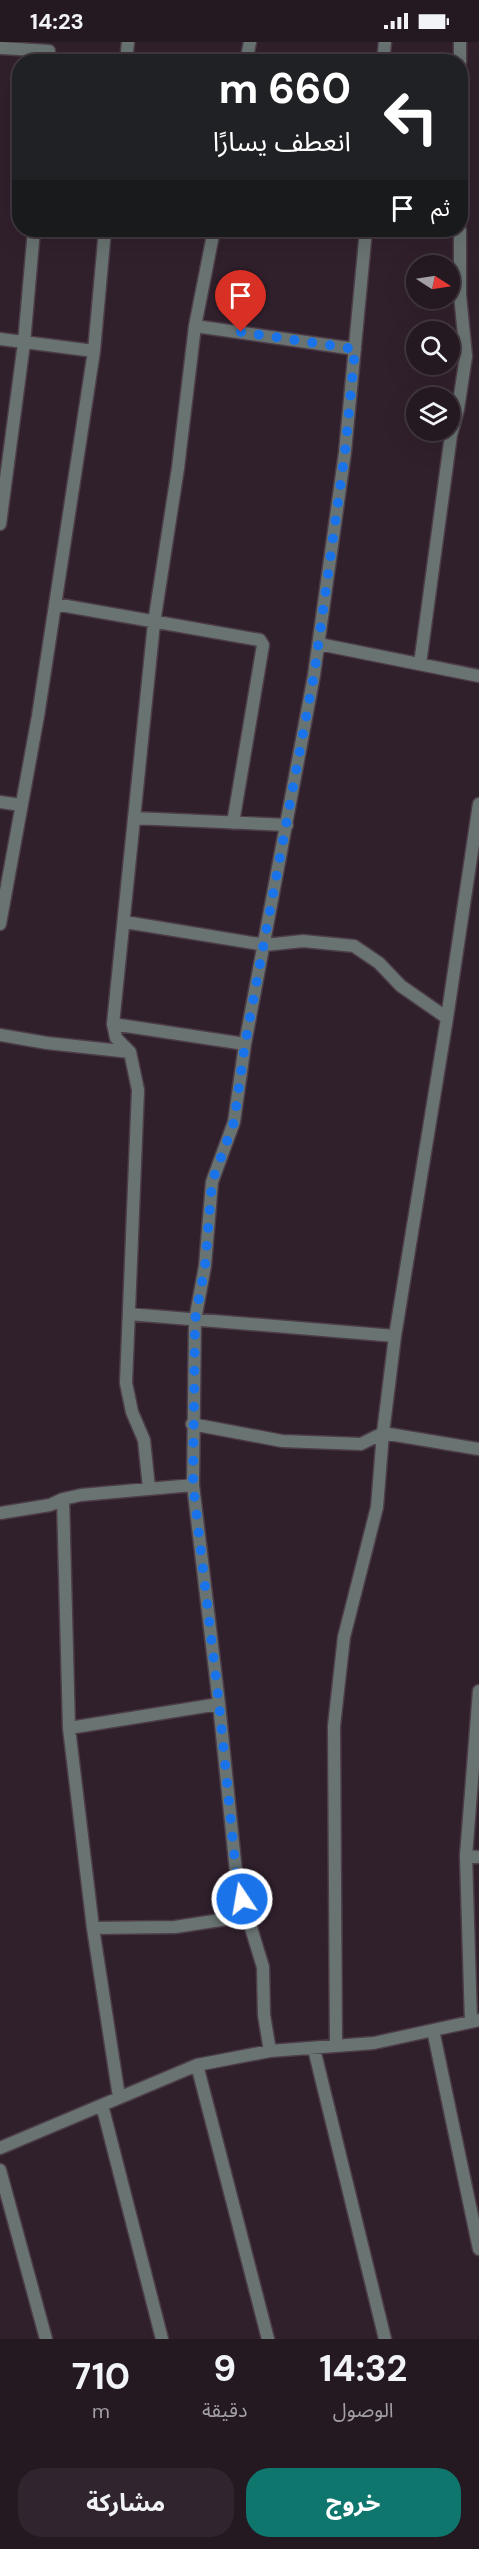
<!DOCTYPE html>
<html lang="ar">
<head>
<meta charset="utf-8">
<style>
	:root { --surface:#241821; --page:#30252e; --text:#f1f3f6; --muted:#a3a0a5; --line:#41373f; --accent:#0f766e }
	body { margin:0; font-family:"DM Sans","Noto Sans Arabic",sans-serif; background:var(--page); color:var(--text); direction:rtl; height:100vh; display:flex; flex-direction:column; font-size:22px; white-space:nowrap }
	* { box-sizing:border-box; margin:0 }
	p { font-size:20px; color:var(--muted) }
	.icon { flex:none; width:33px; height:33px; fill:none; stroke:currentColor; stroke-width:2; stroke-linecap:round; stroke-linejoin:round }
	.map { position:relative; height:2297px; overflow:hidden; direction:ltr }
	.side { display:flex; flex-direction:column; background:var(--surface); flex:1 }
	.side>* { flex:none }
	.hud { position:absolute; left:12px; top:12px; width:456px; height:183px; border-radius:24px; box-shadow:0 6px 24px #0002,0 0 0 2px var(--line); direction:rtl; background:#202124; color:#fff; overflow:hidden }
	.needle { width:39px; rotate:102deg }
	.tools { position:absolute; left:406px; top:213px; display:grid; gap:12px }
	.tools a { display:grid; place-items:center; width:54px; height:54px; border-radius:50%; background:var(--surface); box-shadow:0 6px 24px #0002,0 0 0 2px var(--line); font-size:30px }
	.pin { position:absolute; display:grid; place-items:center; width:51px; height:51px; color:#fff; margin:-62px -26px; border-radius:50% 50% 50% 0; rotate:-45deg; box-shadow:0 0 6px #0007 }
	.pin .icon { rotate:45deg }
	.me { position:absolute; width:66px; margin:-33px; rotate:348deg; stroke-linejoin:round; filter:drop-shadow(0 0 4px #0008) }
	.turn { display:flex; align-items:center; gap:21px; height:126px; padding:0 18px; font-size:27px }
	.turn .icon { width:78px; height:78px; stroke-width:2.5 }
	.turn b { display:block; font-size:42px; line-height:51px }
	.then { display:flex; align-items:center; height:57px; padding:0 18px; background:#0003; gap:12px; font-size:22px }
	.eta { display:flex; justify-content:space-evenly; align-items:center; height:102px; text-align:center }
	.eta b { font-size:36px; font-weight:700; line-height:42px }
	.cta { display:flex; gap:12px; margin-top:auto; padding:12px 18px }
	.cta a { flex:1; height:69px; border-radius:24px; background:var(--accent); color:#fff; font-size:24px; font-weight:700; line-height:69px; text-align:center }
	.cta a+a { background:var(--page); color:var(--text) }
	.status { display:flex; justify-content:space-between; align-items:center; height:42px; padding:0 30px; background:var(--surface); direction:ltr }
	.status svg { height:16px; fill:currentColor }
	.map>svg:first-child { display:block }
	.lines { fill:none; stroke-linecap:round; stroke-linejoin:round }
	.street-casing { stroke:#4c3d48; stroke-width:15 }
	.street { stroke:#697472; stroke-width:12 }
	.route { stroke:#1a73e8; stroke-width:10; stroke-dasharray:0 18 }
</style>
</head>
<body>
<div class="status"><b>14:23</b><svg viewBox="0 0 49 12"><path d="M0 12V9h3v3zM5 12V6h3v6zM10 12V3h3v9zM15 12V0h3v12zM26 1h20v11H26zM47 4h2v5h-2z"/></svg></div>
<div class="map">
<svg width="479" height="2297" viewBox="0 0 479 2297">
	<rect width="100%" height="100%" fill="#30202c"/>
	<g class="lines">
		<defs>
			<path id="street" d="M0,4L2,6L49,9L48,20
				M126,20L128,0
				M246,20L250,0
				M383,20L385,0
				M460,20V0
				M195,284L355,307
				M0,297L94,309
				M0,482L24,301L34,188
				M55,562L260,598L263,603L233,781
				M319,602L479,634
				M420,622L451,393L458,367L466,314L460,253V188
				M0,760L21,763
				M134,776L287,783
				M125,880L265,903L303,899L354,904L379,921L401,944L447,976
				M0,882L38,674L94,309L105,188
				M113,982L245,1002
				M0,993L47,1001L130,1010
				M129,1272L395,1294
				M192,1382L282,1399L361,1402L383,1391L479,1407
				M193,1443L195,1278L205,1224L212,1140L234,1080L245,1002L314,633L345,410L366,188
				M149,1446L144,1398L132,1370L126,1341L138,1048L130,1010L116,996L113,982L154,581L178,426L195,284L214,188
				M63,1457L69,1686L93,1886L119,2055
				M0,1471L50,1463L63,1457L81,1453L193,1443L219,1662L237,1840L263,1925L264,1973L270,2009
				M69,1686L219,1662
				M466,1814L479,1815
				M93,1886L175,1885L247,1874
				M471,1980L466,1814L479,1649
				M433,1988L479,2207
				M336,2003L334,1684L344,1595L377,1465L383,1391L395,1294L447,976L479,762
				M314,2007L385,2297
				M197,2023L268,2297
				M102,2063L162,2297
				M0,2106L197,2023L270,2009L374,2001L479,1978
				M0,2128L46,2297"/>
		</defs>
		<use href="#street" class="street-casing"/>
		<use href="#street" class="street"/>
	</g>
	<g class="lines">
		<path class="route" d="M241,290L355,307L345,410L314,633L245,1002L234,1080L212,1140L205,1224L195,1278L193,1443L219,1662L237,1840L242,1857"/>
	</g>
</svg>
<div class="tools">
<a><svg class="needle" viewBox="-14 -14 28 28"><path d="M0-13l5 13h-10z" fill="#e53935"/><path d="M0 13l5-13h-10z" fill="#a3a0a5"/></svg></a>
<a><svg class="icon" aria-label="search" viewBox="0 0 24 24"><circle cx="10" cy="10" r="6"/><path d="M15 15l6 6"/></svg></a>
<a><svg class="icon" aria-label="layers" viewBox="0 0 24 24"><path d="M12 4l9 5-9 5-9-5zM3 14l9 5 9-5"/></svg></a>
</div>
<div class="pin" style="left:241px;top:290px;background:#d93025"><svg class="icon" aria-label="arrive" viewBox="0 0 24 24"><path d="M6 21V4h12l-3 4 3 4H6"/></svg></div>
<svg class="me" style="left:242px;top:1857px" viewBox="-20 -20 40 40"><circle r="17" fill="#1a73e8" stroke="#fff" stroke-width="3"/><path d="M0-11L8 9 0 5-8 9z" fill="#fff"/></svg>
<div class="hud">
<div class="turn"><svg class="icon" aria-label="left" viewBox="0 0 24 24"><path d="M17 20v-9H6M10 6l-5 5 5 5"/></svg><div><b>660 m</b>انعطف يسارًا</div></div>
<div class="then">ثم<svg class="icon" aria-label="arrive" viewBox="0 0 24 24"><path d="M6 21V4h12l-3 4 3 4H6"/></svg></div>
</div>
</div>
<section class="side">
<div class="eta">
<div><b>14:32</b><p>الوصول</p></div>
<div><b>9</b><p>دقيقة</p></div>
<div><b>710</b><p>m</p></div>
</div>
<div class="cta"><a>خروج</a><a>مشاركة</a></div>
</section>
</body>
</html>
